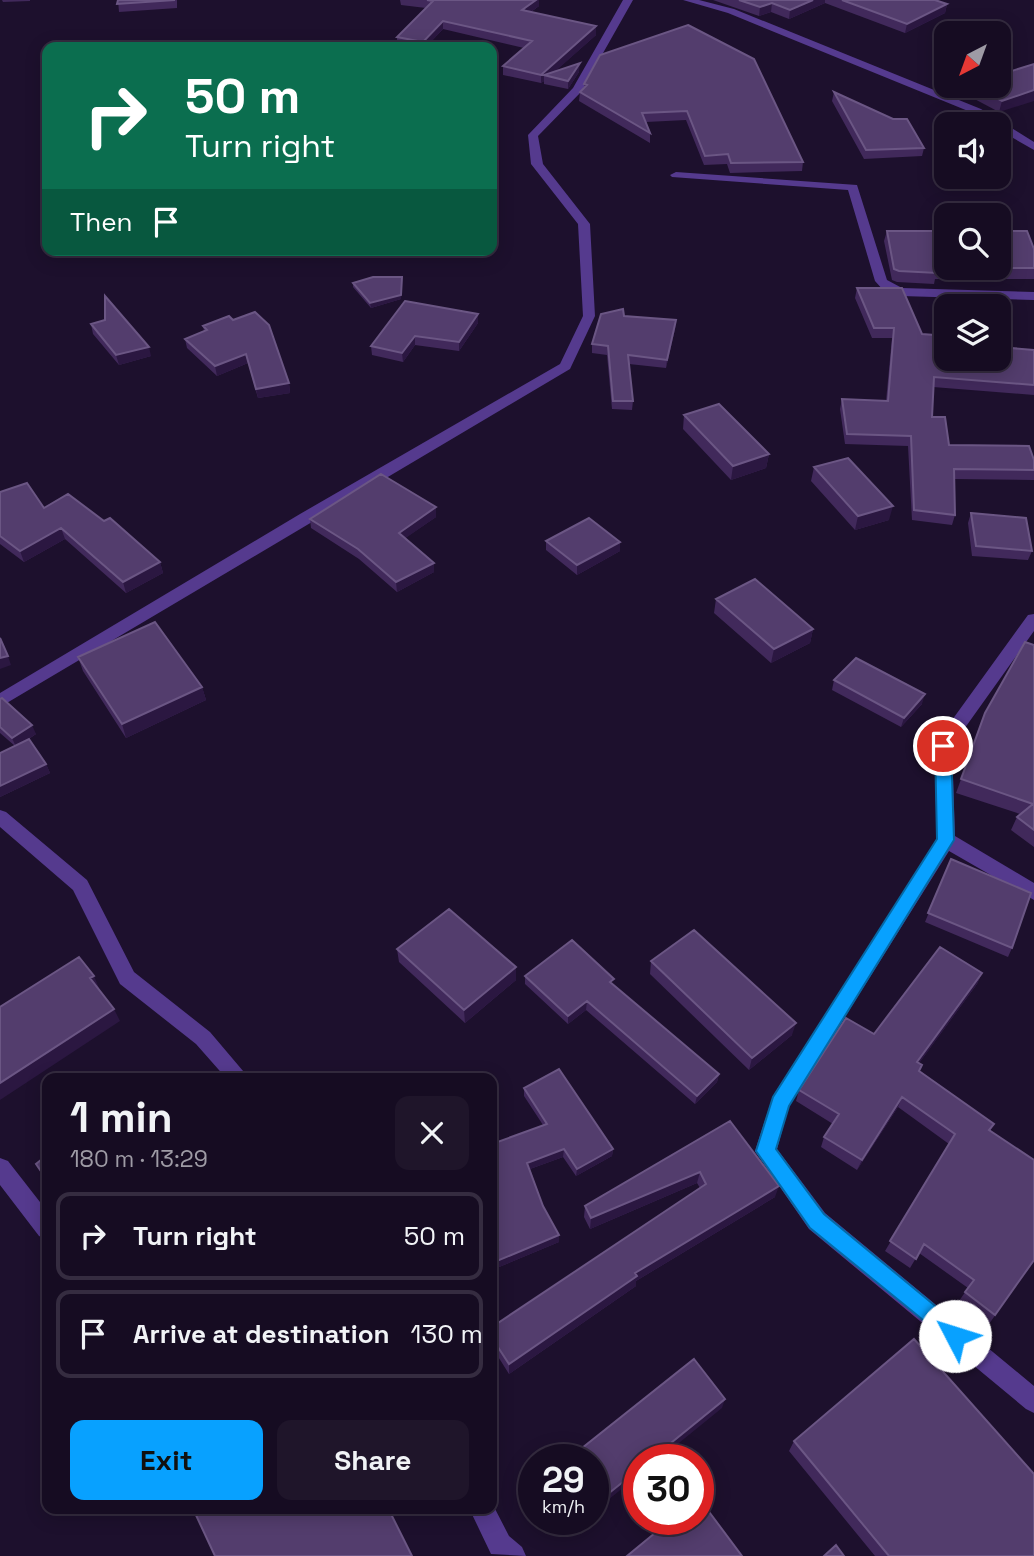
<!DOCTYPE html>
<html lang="en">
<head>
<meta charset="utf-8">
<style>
	:root { --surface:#160c22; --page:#1f152a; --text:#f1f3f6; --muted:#9e9ba5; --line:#352c40; --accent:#08a1ff }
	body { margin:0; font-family:"Space Grotesk",sans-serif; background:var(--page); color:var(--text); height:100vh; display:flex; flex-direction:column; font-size:26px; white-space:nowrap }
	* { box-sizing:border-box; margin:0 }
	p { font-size:23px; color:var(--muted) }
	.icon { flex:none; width:38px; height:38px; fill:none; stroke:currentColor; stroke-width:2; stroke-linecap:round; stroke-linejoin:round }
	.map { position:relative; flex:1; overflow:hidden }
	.sheet { position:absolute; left:42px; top:1073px; width:455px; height:441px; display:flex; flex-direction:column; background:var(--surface); border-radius:14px; box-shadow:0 4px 18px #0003,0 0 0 2px var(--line) }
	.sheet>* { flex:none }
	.top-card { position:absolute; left:42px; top:42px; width:455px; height:214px; border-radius:14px; box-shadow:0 4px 18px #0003,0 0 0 2px var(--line); background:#0b6e4f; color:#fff; overflow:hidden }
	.needle { width:46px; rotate:221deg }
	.fabs { position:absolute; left:934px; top:21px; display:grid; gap:14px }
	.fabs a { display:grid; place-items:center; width:77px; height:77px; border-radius:14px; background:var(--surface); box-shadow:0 4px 18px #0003,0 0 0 2px var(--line); font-size:35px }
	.speed { position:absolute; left:518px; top:1444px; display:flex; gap:14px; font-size:35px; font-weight:700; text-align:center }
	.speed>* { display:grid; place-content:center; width:91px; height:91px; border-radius:50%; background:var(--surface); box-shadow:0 4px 18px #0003,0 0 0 2px var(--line); line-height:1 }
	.speed small { font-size:18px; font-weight:400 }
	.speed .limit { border:10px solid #d22; background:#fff; color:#111 }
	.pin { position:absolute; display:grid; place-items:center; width:60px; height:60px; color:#fff; margin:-30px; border:4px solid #fff; border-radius:50%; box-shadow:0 2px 7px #0007 }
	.me { position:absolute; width:77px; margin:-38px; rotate:310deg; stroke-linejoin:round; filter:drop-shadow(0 0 5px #0008) }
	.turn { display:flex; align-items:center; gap:24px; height:147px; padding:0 28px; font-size:32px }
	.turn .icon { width:91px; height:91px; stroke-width:2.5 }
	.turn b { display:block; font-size:49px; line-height:60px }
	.then { display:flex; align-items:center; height:66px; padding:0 28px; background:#0003; gap:14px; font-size:26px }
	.round { display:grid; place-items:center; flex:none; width:74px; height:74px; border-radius:14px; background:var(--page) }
	.overview { display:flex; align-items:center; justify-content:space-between; height:119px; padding:0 28px }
	h1 { font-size:42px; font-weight:800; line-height:52px }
	.cta { display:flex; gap:14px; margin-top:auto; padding:14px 28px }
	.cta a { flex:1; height:80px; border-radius:14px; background:var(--accent); color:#111; font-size:28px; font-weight:800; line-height:80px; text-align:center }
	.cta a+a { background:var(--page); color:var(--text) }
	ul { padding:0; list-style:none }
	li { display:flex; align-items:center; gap:21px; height:88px; margin:0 14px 10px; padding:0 14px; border:4px solid var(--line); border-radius:14px }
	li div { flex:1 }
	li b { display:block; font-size:26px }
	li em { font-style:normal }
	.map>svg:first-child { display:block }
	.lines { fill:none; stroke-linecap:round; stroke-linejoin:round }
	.street { fill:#553a8e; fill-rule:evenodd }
	.wall { fill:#41295b }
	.shaded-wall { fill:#2b1741 }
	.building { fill:#533d6d; stroke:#6b5684; stroke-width:2 }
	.route { fill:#08a1ff; stroke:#0569a6; stroke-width:2 }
</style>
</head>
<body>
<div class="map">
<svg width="1034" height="1556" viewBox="0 0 1034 1556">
	<rect width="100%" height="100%" fill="#1d102d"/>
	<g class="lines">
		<path class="street" d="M623,0H633L581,92L538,136L543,164L590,224L595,316L570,369L0,707V693L300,514L560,364L583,316L578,224L531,164L528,135L573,88Z
			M683,0H699L734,9L981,109L1034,142V150L999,130V124H991L973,113L728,13Z
			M676,172L857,185L887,280L902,288L1034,292V300L901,296L884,291L875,281L848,190L672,177L670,175Z
			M1034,614V631L952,746L955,836L1034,883V900L949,851L789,1106L777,1149L825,1213L1034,1386V1413L1026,1409L809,1229L755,1151L773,1096L937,839L934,745L1028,615Z
			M0,810L6,812L87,880L134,972L210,1032L249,1078H226L196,1044L120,984L73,890L0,827Z
			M0,1158L8,1161L47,1211V1239L39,1236L0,1185Z
			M492,1503L509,1536L522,1547L526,1556L491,1554L469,1508H492Z"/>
	</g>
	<path class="wall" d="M2,0H30V1L3,2Z
		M118,0H177V8L119,12Z
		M400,0H539V6L531,12L596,26V35L554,72H579L568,89L544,84V81L541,83L503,75V66L524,48L443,29L426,47H406L397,46V37L426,8L401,5Z
		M713,0H935L947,4L945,13L905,33L825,3L789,19L771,12L759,16Z
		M600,55L803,162L802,171L730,173L727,164L704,165L686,120L646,122L650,133V143L579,101L580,92L584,88V84Z
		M1034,64L999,112L967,95L970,86H999Z
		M834,92L893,119L924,148L922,156L864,159L832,101Z
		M887,231L1034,249V279H935L934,284L897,282L892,280L884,241Z
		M353,283L401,299L371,308L353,287Z
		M857,288L922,334L947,359L1034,350V395L933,387L932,417L949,445L1034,460V480L954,479L955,515L952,525L912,520L908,446L845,444L840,409L842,399L886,401L892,338H872L855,298Z
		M478,314V323L459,351L415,345L403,362L372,355L371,346Z
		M624,316L676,320L675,329L666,368L629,364L633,401L632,410L612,409L607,355L592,353V344Z
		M91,324L151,356L119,365L93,334Z
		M203,326L289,383L290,393L258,398L248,363L217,376L187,348L185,339L204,331Z
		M684,415L769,454L766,468L731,480L683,429Z
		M814,467L889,520L855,530L811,481Z
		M0,492L44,508L160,562L163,573L126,593L65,539L24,562L0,544Z
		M971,513L1032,551L1028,560L972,556L968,523Z
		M436,517L405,538L434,563V572L397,592L359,559L311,528L310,519Z
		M546,541L620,551L577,575L546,550Z
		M716,599L813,629L810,643L771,663L714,613Z
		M1034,645V847L1011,830L1017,817L1020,814L956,793L985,713Z
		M78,657L202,687L206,700L126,738L83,671Z
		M834,680L922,704L901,727L832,690Z
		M0,699L36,734L23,743L46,764L50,773L0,797V753L15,746L0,733Z
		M951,859L1012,948L1008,957L925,922Z
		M397,949L516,980L465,1023L399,962Z
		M651,961L792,1035L749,1070L650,974Z
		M982,973L977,984L919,1063L920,1071L994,1124L990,1131L1034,1260L989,1324L959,1301L968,1288L919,1253L910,1268L885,1251L949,1144L898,1107L857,1170L821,1147L824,1137L833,1124L796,1101L799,1090L874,1034Z
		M525,976L614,985L719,1074L717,1082L695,1104L586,1010L568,1024L525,984Z
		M524,1088L613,1149L612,1156L576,1176L563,1157L530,1169L543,1206L559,1235V1242L492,1270L543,1125L524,1096Z
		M730,1121L775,1197L636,1281V1286L509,1374L492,1347V1327L700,1188L697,1183L590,1229L584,1217L585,1206Z
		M794,1441L1034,1556H875L789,1451Z"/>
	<path class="shaded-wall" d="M536,0H539V6L522,18V10Z
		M813,0H825V3L789,19L790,10Z
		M772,3L771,12L759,16L760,7Z
		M947,4L945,13L905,33L907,24Z
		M443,21V29L426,47H423V42Z
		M596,26V35L549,77L544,75V81L541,83V75Z
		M580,63L579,72L568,89V81Z
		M1034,90V101L999,112L1002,101Z
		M402,281L401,299L371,308L370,303Z
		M478,314V323L459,351V342Z
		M676,320L675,329L666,368L667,360Z
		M415,336V345L403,362L402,353Z
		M149,347L151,356L119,365L116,355Z
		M246,354L248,363L217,376L215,366Z
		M289,383L290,393L258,398L256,389Z
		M769,454L766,468L731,480L733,466Z
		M893,506L889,520L855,530L858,516Z
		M436,507V517L400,542L399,533Z
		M61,528L65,539L24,562L20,551Z
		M620,542V551L577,575V565Z
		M160,562L163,573L126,593L123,582Z
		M434,563V572L397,592L396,582Z
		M813,629L810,643L771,663L774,649Z
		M8,656L11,665L0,669V658Z
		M202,687L206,700L126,738L122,724Z
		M925,694L922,704L901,727L904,718Z
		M32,725L36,734L16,747L12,738Z
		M46,764L50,773L0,797V786Z
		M516,967V980L465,1023L464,1010Z
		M982,973L977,984L912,1073L917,1062Z
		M94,976L99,988L96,991L90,978Z
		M587,1001L586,1010L568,1024V1016Z
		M114,1009L120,1021L0,1100V1083Z
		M796,1023L792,1035L749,1070L752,1058Z
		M719,1074L717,1082L695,1104L697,1096Z
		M902,1097L898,1107L857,1170L862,1160Z
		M564,1149L563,1157L527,1170V1163Z
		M613,1149L612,1156L576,1176L577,1169Z
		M700,1172L697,1183L590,1229L591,1218Z
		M779,1186L775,1197L636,1281V1286L509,1374V1364L635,1273Z
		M559,1235V1242L492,1270V1263Z
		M725,1399L722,1408L658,1460H650Z
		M639,1469V1475L593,1512V1506Z"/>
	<path class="building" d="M118,0H175L117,4Z
		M427,0H536L522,10L596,26L541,75L503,66L532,41L443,21L423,42L397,37L433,1Z
		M739,0H813L790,10L772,3L760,7Z
		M842,0H935L947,4L907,24Z
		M688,25L754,59L803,162L731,163L728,154L705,156L687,111L642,113L650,133L580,92L587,85L584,84L600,55Z
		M286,43L323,47H283Z
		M580,63L568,81L544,75Z
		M1034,64V90L1002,101L974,86H999V75Z
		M834,92L893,119H907L924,148L866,150Z
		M887,231H947V268H999V231H1027L1034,249V268H935L937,273L899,271L894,269Z
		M373,277H402L401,295L370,303L353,283Z
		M857,288H902L922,334L947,336V359H999V347L1034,350V385L934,377L932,417H945L949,445L1029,446L1034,460V470L954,469L955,515L914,510L911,436L847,434L842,399L888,401L894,328H874Z
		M105,296L149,347L116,355L91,324L105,320Z
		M405,301L478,314L459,342L415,336L402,353L371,346Z
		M623,309L624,316L676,320L667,360L628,355L633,401H613L608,346L592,344L601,314Z
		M255,312L269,325L289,383L256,389L246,354L215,366L185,339L207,330L203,326L229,316L233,320Z
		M719,404L769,454L733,466L684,415Z
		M848,458L893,506L858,516L814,467Z
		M381,474L436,507L399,533L434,563L396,582L358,549L310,519Z
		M27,483L44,508L68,494L104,521L110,518L160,562L123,582L61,528L20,551L0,536V492Z
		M971,513L1026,518L1032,551L976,546Z
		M589,518L620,542L577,565L546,541Z
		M755,579L813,629L774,649L716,599Z
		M155,622L202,687L122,724L78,657Z
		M0,638L8,656L0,658Z
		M1025,642L1034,645V830L1017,817L1033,804L961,779L985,713Z
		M856,658L925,694L904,718L834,680Z
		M2,698L32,725L12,738L0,727V699Z
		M29,739L46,764L0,786V753Z
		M951,859L1031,893L1012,948L928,913Z
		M449,909L516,967L464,1010L397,949Z
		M694,930L796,1023L752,1058L651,961Z
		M572,940L614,979L610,982L719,1074L697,1096L587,1001L568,1016L525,976Z
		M940,947L982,973L917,1062L922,1065L919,1071L994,1124L989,1130L1034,1160V1260L995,1315L965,1292L974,1280L924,1244L916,1259L890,1241L955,1134L902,1097L862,1160L824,1137L839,1114L799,1090L846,1018L874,1034Z
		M79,957L94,976L90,978L114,1009L0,1083V1007Z
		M559,1069L613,1149L577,1169L564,1149L527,1163L543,1206L559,1235L492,1263V1144L547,1124L524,1088Z
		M730,1121L779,1186L635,1273L637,1276L509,1364L492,1338V1327L706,1184L700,1172L591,1218L585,1206Z
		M47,1155V1180L36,1164Z
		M914,1339L1034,1474V1556H889L794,1441Z
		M694,1359L725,1399L650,1460H639V1469L593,1506V1460H567Z
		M698,1497L742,1556H627L672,1519H698Z
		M202,1508H388L412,1556H215L195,1513Z
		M836,1545L844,1556H824Z"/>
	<path class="route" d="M943,740L951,746L954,840L789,1106L776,1149L824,1214L962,1328L966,1336L962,1343L955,1346L810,1228L756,1151L773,1097L937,839L935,746Z"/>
</svg>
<div class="fabs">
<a><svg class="needle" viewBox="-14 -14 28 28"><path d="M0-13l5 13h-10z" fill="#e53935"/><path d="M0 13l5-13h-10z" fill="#9e9ba5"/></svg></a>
<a><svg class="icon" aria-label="sound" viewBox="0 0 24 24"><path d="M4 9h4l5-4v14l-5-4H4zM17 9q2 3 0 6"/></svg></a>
<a><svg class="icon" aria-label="search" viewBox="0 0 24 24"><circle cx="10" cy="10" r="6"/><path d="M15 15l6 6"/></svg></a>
<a><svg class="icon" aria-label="layers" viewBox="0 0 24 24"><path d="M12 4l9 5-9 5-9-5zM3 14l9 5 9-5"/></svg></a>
</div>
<div class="speed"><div>29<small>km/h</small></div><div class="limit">30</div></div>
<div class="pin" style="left:943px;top:746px;background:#d93025"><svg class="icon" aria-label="arrive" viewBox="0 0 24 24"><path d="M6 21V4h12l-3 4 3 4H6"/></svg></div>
<svg class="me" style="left:955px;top:1336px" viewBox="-20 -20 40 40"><circle r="19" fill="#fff"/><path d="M0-13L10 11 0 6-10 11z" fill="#08a1ff"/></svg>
<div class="top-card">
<div class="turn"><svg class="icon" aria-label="right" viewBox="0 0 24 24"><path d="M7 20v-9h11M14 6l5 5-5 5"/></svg><div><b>50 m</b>Turn right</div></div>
<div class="then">Then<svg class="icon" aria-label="arrive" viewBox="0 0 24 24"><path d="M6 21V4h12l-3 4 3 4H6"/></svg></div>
</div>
<section class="sheet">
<div class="overview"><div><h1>1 min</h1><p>180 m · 13:29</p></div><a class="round"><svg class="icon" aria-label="close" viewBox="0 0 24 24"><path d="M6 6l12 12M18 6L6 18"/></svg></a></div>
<ul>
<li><svg class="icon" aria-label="right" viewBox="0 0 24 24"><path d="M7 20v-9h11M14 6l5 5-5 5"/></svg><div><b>Turn right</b></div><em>50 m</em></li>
<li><svg class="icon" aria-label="arrive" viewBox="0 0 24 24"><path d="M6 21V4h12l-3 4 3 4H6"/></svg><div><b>Arrive at destination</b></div><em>130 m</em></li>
</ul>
<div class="cta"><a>Exit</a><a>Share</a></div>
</section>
</div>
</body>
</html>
